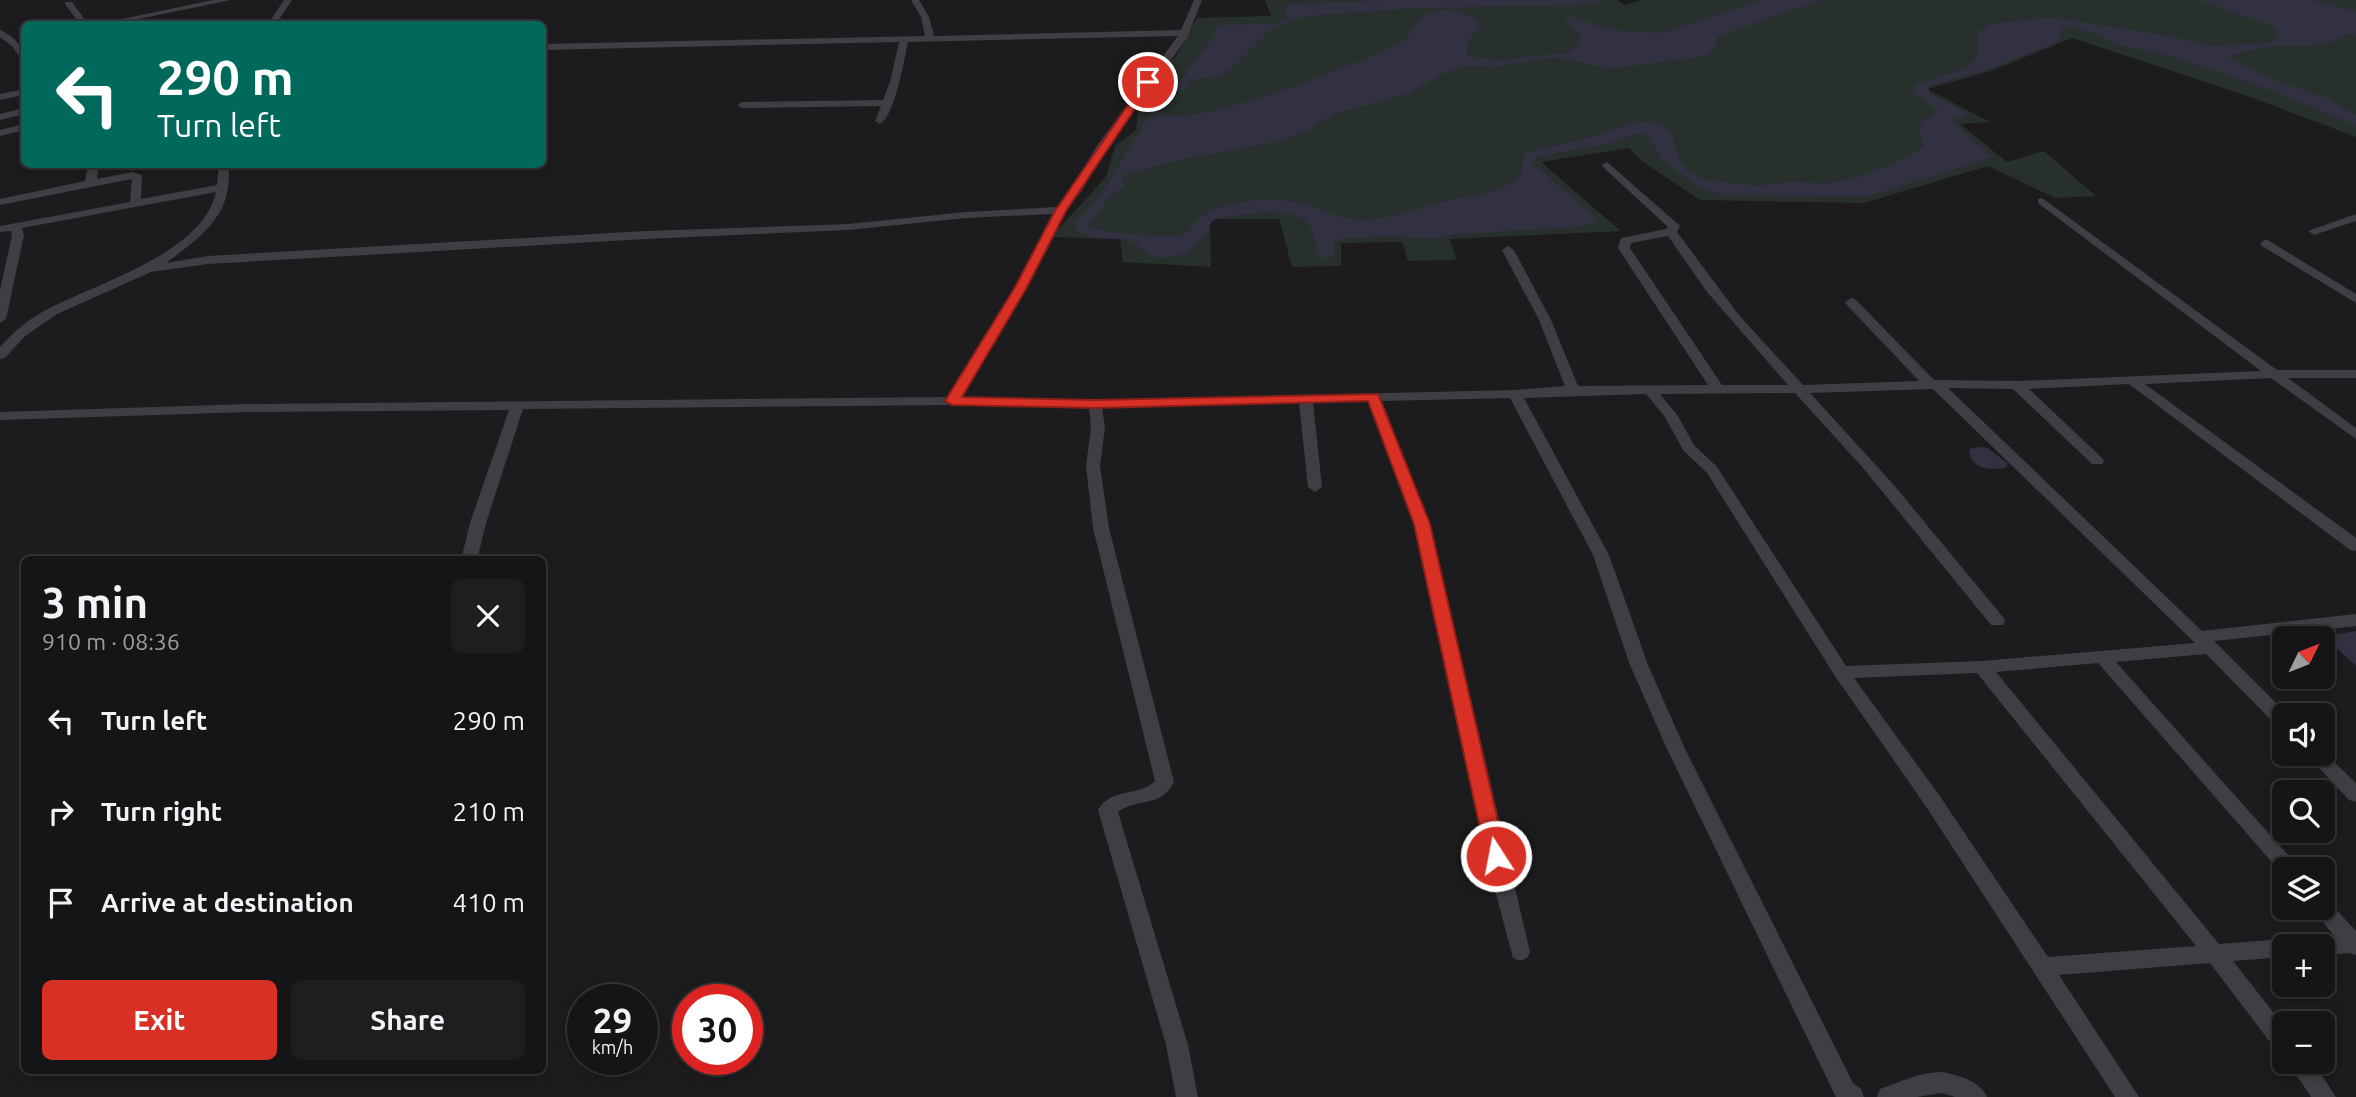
<!DOCTYPE html>
<html lang="en">
<head>
<meta charset="utf-8">
<style>
	:root { --surface:#151416; --page:#1e1d1f; --text:#f1f3f6; --muted:#9d9ea1; --line:#343335; --accent:#d93025 }
	body { margin:0; font-family:Ubuntu,sans-serif; background:var(--page); color:var(--text); height:100vh; display:flex; flex-direction:column; font-size:26px; white-space:nowrap }
	* { box-sizing:border-box; margin:0 }
	p { font-size:23px; color:var(--muted) }
	.icon { flex:none; width:38px; height:38px; fill:none; stroke:currentColor; stroke-width:2; stroke-linecap:round; stroke-linejoin:round }
	.map { position:relative; flex:1; overflow:hidden }
	.sheet { position:absolute; left:21px; top:556px; width:525px; height:518px; display:flex; flex-direction:column; background:var(--surface); border-radius:10px; box-shadow:0 4px 10px #0003,0 0 0 2px var(--line) }
	.sheet>* { flex:none }
	.top-card { position:absolute; left:21px; top:21px; width:525px; height:147px; border-radius:10px; box-shadow:0 4px 10px #0003,0 0 0 2px var(--line); background:#00695c; color:#fff; overflow:hidden }
	.needle { width:46px; rotate:47deg }
	.tools { position:absolute; left:2272px; top:626px; display:grid; gap:14px }
	.tools a { display:grid; place-items:center; width:63px; height:63px; border-radius:10px; background:var(--surface); box-shadow:0 4px 10px #0003,0 0 0 2px var(--line); font-size:35px }
	.speed { position:absolute; left:567px; top:984px; display:flex; gap:14px; font-size:35px; font-weight:700; text-align:center }
	.speed>* { display:grid; place-content:center; width:91px; height:91px; border-radius:50%; background:var(--surface); box-shadow:0 4px 10px #0003,0 0 0 2px var(--line); line-height:1 }
	.speed small { font-size:18px; font-weight:400 }
	.speed .limit { border:10px solid #d22; background:#fff; color:#111 }
	.pin { position:absolute; display:grid; place-items:center; width:60px; height:60px; color:#fff; margin:-30px; border:4px solid #fff; border-radius:50%; box-shadow:0 2px 7px #0007 }
	.me { position:absolute; width:77px; margin:-38px; rotate:349deg; stroke-linejoin:round; filter:drop-shadow(0 0 5px #0008) }
	.turn { display:flex; align-items:center; gap:24px; height:147px; padding:0 21px; font-size:32px }
	.turn .icon { width:91px; height:91px; stroke-width:2.5 }
	.turn b { display:block; font-size:49px; line-height:60px }
	.round { display:grid; place-items:center; flex:none; width:74px; height:74px; border-radius:10px; background:var(--page) }
	.headline { display:flex; align-items:center; justify-content:space-between; height:119px; padding:0 21px }
	h1 { font-size:42px; font-weight:700; line-height:52px }
	.primary-button { display:flex; gap:14px; margin-top:auto; padding:14px 21px }
	.primary-button a { flex:1; height:80px; border-radius:10px; background:var(--accent); color:#fff; font-size:28px; font-weight:700; line-height:80px; text-align:center }
	.primary-button a+a { background:var(--page); color:var(--text) }
	ul { padding:0; list-style:none }
	li { display:flex; align-items:center; gap:21px; height:91px; padding:0 21px }
	li div { flex:1 }
	li b { display:block; font-size:26px }
	li em { font-style:normal }
	.map>svg:first-child { display:block }
	.green { fill:#27302d }
	.water { fill:#313141 }
	.lines { fill:none; stroke-linecap:round; stroke-linejoin:round }
	.minor { fill:#403e44; fill-rule:evenodd }
	.route { fill:#d93025; stroke:#8d1f18; stroke-width:2 }
</style>
</head>
<body>
<div class="map">
<svg width="2356" height="1097" viewBox="0 0 2356 1097">
	<rect width="100%" height="100%" fill="#1c1b1d"/>
	<path class="green" d="M1265,0H1617L1625,5L1641,0H2356V137L2253,98L2072,38L1991,71L1927,89L1990,122L1960,124L2007,162L2044,151L2096,196L2055,198L1988,166L1864,203L1700,200L1643,162L1629,148L1541,162L1621,231L1450,239L1456,260L1408,261L1402,242L1341,243V266L1292,267L1279,219H1210L1211,267L1123,262L1120,239L1051,237L1106,177L1115,146L1136,130L1141,83L1176,57L1197,18L1271,16Z"/>
	<path class="water" d="M1392,0H1602L1587,5L1417,8L1306,16L1271,29L1230,70L1216,77L1189,80L1184,83L1188,86L1185,90L1175,92L1160,114C1196,129 1363,62 1401,42C1411,35 1416,22 1424,16C1440,5 1472,10 1481,27L1470,38L1466,56L1509,61L1521,57L1568,53L1578,45L1580,36L1564,19L1572,16L1598,26L1622,31L1661,33L1764,0H1820L1717,37L1716,49L1705,56L1610,69L1553,57L1497,67L1462,66L1440,75L1407,94L1334,114L1310,129L1284,140L1176,161L1124,175L1121,177L1125,186L1112,194L1088,226C1098,232 1172,239 1182,235C1191,232 1194,222 1201,217C1210,209 1224,205 1235,203C1257,199 1282,198 1304,204C1321,208 1335,218 1355,219C1387,222 1412,209 1442,202C1463,196 1485,195 1504,187C1511,184 1516,179 1521,174L1524,153L1595,136L1631,123L1651,122L1666,127L1672,135L1681,163L1688,171L1706,180L1758,186L1786,182L1830,183L1858,177L1882,168L1924,147L1919,129L1922,122L1939,111L1912,92L1916,84L1968,67L1977,58L1978,32L1990,24L2050,17L2174,37L2210,46L2268,43L2279,37L2277,30L2268,24L2197,0H2311L2356,11V35L2347,34C2327,49 2294,45 2270,47C2257,48 2244,53 2231,55L2230,59L2277,81L2327,98L2356,115V126C2291,97 2222,70 2153,52C2140,49 2128,48 2116,44C2096,38 2083,23 2061,28L2062,36L2055,43L1989,69L1929,86V94L1966,113V116L1952,118L1951,121L1992,157L1869,196L1722,195L1698,186L1664,162L1647,135L1637,134L1602,145L1536,157L1532,163L1596,217L1592,224L1578,227L1455,234L1434,239L1388,236L1342,239L1334,242V255L1327,259L1319,256C1314,247 1314,233 1309,225C1296,204 1239,215 1219,218L1212,221C1202,245 1180,264 1152,256C1143,253 1138,243 1130,241C1120,238 1107,240 1097,238C1090,237 1083,233 1076,231L1075,224C1085,212 1097,200 1106,186C1121,163 1164,83 1187,75V71L1216,34L1215,28L1221,25L1272,24L1288,19L1285,7L1288,4Z
		M1979,447L1988,448L2008,464L2006,468C1991,470 1970,470 1969,449Z
		M2356,631V666L2330,642L2332,635Z"/>
	<g class="lines">
		<path class="minor" d="M213,0H231L114,24H98Z
			M284,0H292L276,24H268Z
			M911,0H919L929,17L934,36L1181,30L1194,0H1202L1187,38L1105,150L1081,192L1065,211L1026,289L961,397L1095,400L1515,390L1565,386L1539,320L1502,250L1508,246L1514,250L1551,320L1578,386L1708,385L1618,248L1621,238L1666,229L1668,227L1603,167L1602,165L1607,162L1678,224L1680,226L1677,232L1738,314L1803,385L1919,381L1847,305L1845,302L1851,298L1855,299L1934,380L2017,381L2261,371L2038,203V199L2042,198L2277,370H2356V378H2288L2356,428V439L2271,378L2145,384L2356,538V551L2350,550L2129,384L2029,389L2102,458L2104,461L2102,464H2092L2013,389L1948,388L2202,631L2356,614V626L2214,641L2289,716H2284V729L2278,727L2206,654L2116,662L2296,864L2299,870H2284V876L2098,663L1996,672L2219,944L2284,939L2291,942L2293,946L2296,941L2334,936L2312,908H2322V899L2329,902L2356,931V955L2349,953L2322,955V947H2284V957L2233,961L2284,1026V1053L2276,1050L2210,963L2059,975L2139,1097H2115L1925,805L1835,676L1707,473L1683,450L1665,417L1646,394L1524,398L1609,555L1648,665L1685,749L1853,1083L1861,1089L1864,1097H1836L1667,749L1630,665L1593,555L1510,398L1382,401L1430,524L1530,952L1527,958L1520,961L1513,958L1486,856L1414,524L1368,402L1313,403L1322,487L1315,492L1308,487L1299,403L1102,408L1105,427L1100,466L1109,528L1174,782C1160,809 1138,797 1118,812L1188,1045L1198,1097H1176L1166,1045L1098,810C1111,787 1139,797 1155,781L1093,528L1086,466L1091,427L1089,408L952,405L523,409L486,523L477,560H461L470,523L509,410L249,412L0,420V412L249,404L948,397L1014,289L1052,214L966,218L848,230L646,239L208,264L151,272L57,314L24,337L5,358L0,359V347C14,331 31,317 50,308C98,283 204,252 216,192L22,228L24,235L6,319L0,323V290L12,235L11,231L0,232V226L130,202L132,179L0,205V199L85,181L88,164H99L97,179L132,172L142,175L141,199L217,185L219,164H229C229,177 229,191 224,203C215,228 186,248 166,263L208,256L646,231L848,224L966,212L1057,207L1070,191L1096,147L1178,36L908,42C904,60 895,116 880,124L875,121L881,106L742,108L737,105L742,102L883,100L890,82L899,42L542,50V44L925,36L921,17ZM1668,236L1707,292L1788,385H1722L1630,248L1631,243ZM1933,389L2195,643L1982,661L1846,666L1717,467L1694,445L1678,416L1660,394L1795,393L1864,469L1991,625H2003L2005,621L2003,617L1893,484L1810,393ZM1977,673L2196,946L2048,957L1939,795L1854,678Z
			M66,2H72L88,24H80L65,4Z
			M0,30C13,36 24,45 24,60L21,59L12,46L0,37Z
			M24,89V95L0,100V94Z
			M24,108V114L0,120V114Z
			M24,124V130L0,136V130Z
			M2356,214V221L2314,235L2308,231Z
			M2266,239L2356,294V303L2262,246L2260,243Z
			M2322,750L2356,783V802L2349,800L2306,754H2322Z
			M2288,1062H2313L2336,1097H2311Z
			M1942,1072C1958,1075 1981,1081 1987,1097H1955L1942,1093L1917,1097H1877L1880,1089C1900,1082 1920,1072 1942,1072Z"/>
	</g>
	<path class="route" d="M1148,79L1153,82L1066,211L1026,289L962,397L1095,400L1378,394L1430,524L1506,856L1503,862L1496,864L1489,862L1486,856L1414,524L1368,401L1095,408L952,405L945,401L1014,289L1055,211L1145,80Z"/>
</svg>
<div class="tools">
<a><svg class="needle" viewBox="-14 -14 28 28"><path d="M0-13l5 13h-10z" fill="#e53935"/><path d="M0 13l5-13h-10z" fill="#9d9ea1"/></svg></a>
<a><svg class="icon" aria-label="sound" viewBox="0 0 24 24"><path d="M4 9h4l5-4v14l-5-4H4zM17 9q2 3 0 6"/></svg></a>
<a><svg class="icon" aria-label="search" viewBox="0 0 24 24"><circle cx="10" cy="10" r="6"/><path d="M15 15l6 6"/></svg></a>
<a><svg class="icon" aria-label="layers" viewBox="0 0 24 24"><path d="M12 4l9 5-9 5-9-5zM3 14l9 5 9-5"/></svg></a>
<a>+</a>
<a>−</a>
</div>
<div class="speed"><div>29<small>km/h</small></div><div class="limit">30</div></div>
<div class="pin" style="left:1148px;top:82px;background:#d93025"><svg class="icon" aria-label="arrive" viewBox="0 0 24 24"><path d="M6 21V4h12l-3 4 3 4H6"/></svg></div>
<svg class="me" style="left:1496px;top:856px" viewBox="-20 -20 40 40"><circle r="17" fill="#d93025" stroke="#fff" stroke-width="3"/><path d="M0-11L8 9 0 5-8 9z" fill="#fff"/></svg>
<div class="top-card">
<div class="turn"><svg class="icon" aria-label="left" viewBox="0 0 24 24"><path d="M17 20v-9H6M10 6l-5 5 5 5"/></svg><div><b>290 m</b>Turn left</div></div>
</div>
<section class="sheet">
<div class="headline"><div><h1>3 min</h1><p>910 m · 08:36</p></div><a class="round"><svg class="icon" aria-label="close" viewBox="0 0 24 24"><path d="M6 6l12 12M18 6L6 18"/></svg></a></div>
<ul>
<li><svg class="icon" aria-label="left" viewBox="0 0 24 24"><path d="M17 20v-9H6M10 6l-5 5 5 5"/></svg><div><b>Turn left</b></div><em>290 m</em></li>
<li><svg class="icon" aria-label="right" viewBox="0 0 24 24"><path d="M7 20v-9h11M14 6l5 5-5 5"/></svg><div><b>Turn right</b></div><em>210 m</em></li>
<li><svg class="icon" aria-label="arrive" viewBox="0 0 24 24"><path d="M6 21V4h12l-3 4 3 4H6"/></svg><div><b>Arrive at destination</b></div><em>410 m</em></li>
</ul>
<div class="primary-button"><a>Exit</a><a>Share</a></div>
</section>
</div>
</body>
</html>
